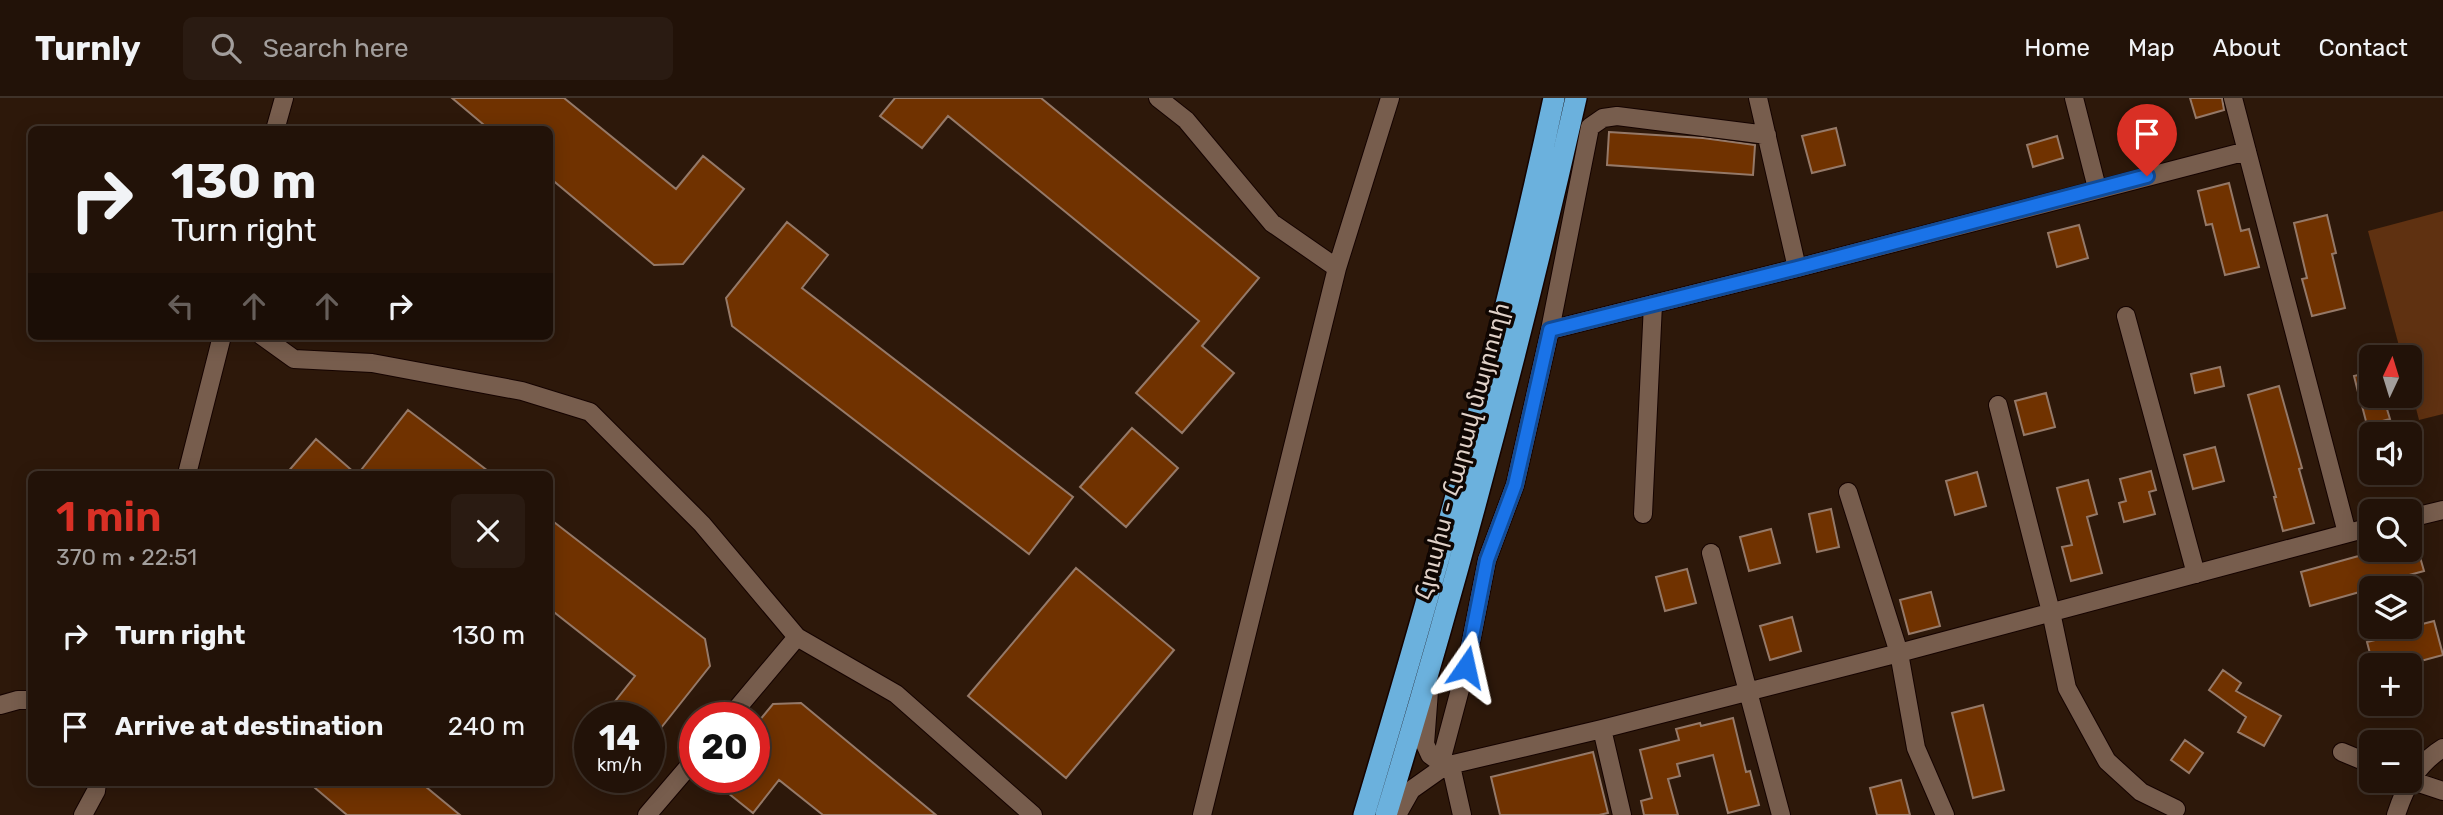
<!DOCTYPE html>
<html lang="en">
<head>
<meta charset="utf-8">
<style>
	:root { --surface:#221208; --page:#2a1b12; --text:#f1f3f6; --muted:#a29e9c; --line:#3f3229; --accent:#d93025 }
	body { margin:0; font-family:Rubik,"Noto Sans Armenian",sans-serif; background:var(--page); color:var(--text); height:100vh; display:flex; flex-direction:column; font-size:26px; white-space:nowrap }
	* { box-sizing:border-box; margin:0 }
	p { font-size:23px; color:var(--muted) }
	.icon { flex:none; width:38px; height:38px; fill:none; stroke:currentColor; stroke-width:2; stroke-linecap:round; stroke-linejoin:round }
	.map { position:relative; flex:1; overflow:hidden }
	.side { position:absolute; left:28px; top:373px; width:525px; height:315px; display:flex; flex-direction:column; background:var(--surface); border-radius:10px; box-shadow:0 4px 18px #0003,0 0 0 2px var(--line) }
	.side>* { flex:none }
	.top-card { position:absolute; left:28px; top:28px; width:525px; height:214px; border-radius:10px; box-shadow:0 4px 18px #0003,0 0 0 2px var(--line); background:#221208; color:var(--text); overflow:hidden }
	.needle { width:46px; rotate:4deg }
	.tools { position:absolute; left:2359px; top:247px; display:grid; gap:14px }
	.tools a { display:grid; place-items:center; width:63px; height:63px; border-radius:10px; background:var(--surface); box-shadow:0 4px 18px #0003,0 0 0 2px var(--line); font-size:35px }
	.speed { position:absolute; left:574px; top:604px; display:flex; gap:14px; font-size:35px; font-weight:700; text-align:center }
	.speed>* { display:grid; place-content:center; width:91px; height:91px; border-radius:50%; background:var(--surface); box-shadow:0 4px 18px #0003,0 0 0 2px var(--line); line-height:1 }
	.speed small { font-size:18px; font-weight:400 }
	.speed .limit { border:10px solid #d22; background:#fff; color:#111 }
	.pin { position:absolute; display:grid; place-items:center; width:60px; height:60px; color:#fff; margin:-72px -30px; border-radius:50% 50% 50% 0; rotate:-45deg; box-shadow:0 0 7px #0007 }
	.pin .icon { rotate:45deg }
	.me { position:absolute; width:77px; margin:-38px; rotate:11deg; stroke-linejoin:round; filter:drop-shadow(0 0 5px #0008) }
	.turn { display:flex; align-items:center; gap:24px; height:147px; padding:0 28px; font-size:32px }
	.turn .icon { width:91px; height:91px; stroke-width:2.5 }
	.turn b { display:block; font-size:49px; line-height:60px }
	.lanes { display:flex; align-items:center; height:66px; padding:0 28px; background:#0003; justify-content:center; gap:35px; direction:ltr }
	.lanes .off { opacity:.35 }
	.round { display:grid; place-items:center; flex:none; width:74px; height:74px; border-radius:10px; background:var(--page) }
	.head { display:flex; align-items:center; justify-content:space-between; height:119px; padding:0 28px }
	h1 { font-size:42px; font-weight:600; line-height:52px; color:var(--accent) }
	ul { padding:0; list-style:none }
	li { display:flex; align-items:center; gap:21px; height:91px; padding:0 28px }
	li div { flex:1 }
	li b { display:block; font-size:26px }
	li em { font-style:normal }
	header { display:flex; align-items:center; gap:42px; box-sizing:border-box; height:98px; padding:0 35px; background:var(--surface); border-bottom:2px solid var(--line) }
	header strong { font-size:33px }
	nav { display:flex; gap:38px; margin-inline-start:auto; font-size:24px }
	.search { width:490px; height:63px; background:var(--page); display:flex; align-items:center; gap:18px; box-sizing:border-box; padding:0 24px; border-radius:10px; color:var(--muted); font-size:26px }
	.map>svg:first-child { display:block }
	.park { fill:#5f3111 }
	.building { fill:#703200; stroke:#957968; stroke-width:2 }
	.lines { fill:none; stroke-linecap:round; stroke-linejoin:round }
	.minor-casing { stroke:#150300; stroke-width:20 }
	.highway-casing { stroke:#150300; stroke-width:24 }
	.minor { stroke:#775d4d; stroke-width:18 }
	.highway { stroke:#6bb1dd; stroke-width:21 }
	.route-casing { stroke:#114b97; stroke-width:18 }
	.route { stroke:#1a73e8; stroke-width:12 }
	.labels { text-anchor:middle; stroke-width:7; stroke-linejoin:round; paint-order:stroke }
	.street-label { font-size:24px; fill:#e1d2c9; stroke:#0f0602 }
</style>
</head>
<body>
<header>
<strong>Turnly</strong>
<div class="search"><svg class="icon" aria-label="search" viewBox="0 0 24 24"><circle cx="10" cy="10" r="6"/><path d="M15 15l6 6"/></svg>Search here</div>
<nav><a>Home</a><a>Map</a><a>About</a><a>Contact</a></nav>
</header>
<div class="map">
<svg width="2443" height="717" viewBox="0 0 2443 717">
	<rect width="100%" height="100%" fill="#2d180a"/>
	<path class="park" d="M2443,113V316L2419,322L2410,287V259H2402L2368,133Z"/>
	<path class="building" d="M452,0H564L676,91L703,58L744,91L683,166L654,167L550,80V32H490Z
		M895,0H1041L1259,180L1202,248L1234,275L1182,335L1136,295L1199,223L948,18L922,50L880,18Z
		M2190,0H2222L2224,12L2196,20Z
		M1836,30L1845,67L1812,75L1802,38Z
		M1609,34L1703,40L1755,47L1753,77L1607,67Z
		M2057,38L2063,60L2033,69L2027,47Z
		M2229,85L2241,133L2249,131L2259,169L2225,177L2212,126L2206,127L2198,93Z
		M2327,117L2336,155L2332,156L2345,210L2312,218L2302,181L2307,180L2294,125Z
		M787,124L828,157L802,190L1073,399L1029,456L732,228L726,200Z
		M2079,127L2088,160L2057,169L2048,135Z
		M2220,269L2224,288L2195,295L2191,276Z
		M2371,274V299L2360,302L2354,278Z
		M2279,288L2302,370L2299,371L2314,425L2283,433L2274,399H2276L2248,297Z
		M2046,295L2055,329L2024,337L2015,303Z
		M2383,298L2390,321L2367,327L2361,304Z
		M408,312L492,376H358Z
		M1132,330L1178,370L1126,429L1080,389Z
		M316,341L356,376H286Z
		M2215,349L2224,383L2193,391L2184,357Z
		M2151,373L2156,392L2149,394L2155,416L2124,424L2119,405L2126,403L2120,381Z
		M1977,374L1986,408L1955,417L1946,383Z
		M2088,382L2097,416L2087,419L2102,475L2071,483L2062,449L2072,447L2057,390Z
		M1831,411L1839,449L1817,454L1809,416Z
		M550,421L705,541L710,568L649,645V620H619L609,611L635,578L550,511Z
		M1771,431L1780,465L1749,473L1740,439Z
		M2380,452H2418L2424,473L2387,483L2388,486L2310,508L2301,474Z
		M1076,470L1174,552L1066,680L968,598Z
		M1687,471L1696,505L1665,513L1656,479Z
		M1931,494L1940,528L1909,536L1900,502Z
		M1792,519L1801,553L1770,562L1760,528Z
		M2434,523L2443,557L2406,567H2373L2367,544L2404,535L2403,531Z
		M2223,572L2241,585L2236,593L2281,618L2264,648L2238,634L2246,619L2209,592Z
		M801,605L848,644L936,717H823L779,682L753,715L708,679H754V629L773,606Z
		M1983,607L2004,692L1973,700L1952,615Z
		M1733,620L1746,674L1750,673L1759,707L1728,715L1713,657L1677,666L1680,678L1668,681L1678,717H1644L1641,703L1652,700L1640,652L1679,642L1676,631L1700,625L1701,628Z
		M2185,642L2203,655L2189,675L2171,662Z
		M1593,654L1608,715L1599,717H1500L1491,679Z
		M1901,682L1910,717H1877L1870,690Z
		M308,684H420L460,717H347Z"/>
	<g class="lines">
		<defs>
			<path id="minor" d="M1158,0L1186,22L1272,125L1337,170
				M1758,0L1797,170
				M2074,0L2097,90
				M2233,0L2347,435
				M275,32L284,0
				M2126,218L2196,476
				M1550,232L1797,170L2247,53
				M262,238L294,261L372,265L522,293L590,314L702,426L797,539L896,596L1033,717
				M1998,307L2051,514L2067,590L2107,663L2141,694L2176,711
				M187,376L222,238
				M1848,394L1899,555L1916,650L1945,717
				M1643,416L1653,206
				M2410,420L2443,412
				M1711,455L1781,717
				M1429,593L1425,646L1430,657L1445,668
				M0,607L18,602H32
				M729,620L797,539
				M1602,631L1622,717
				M2342,654L2371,666
				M1441,663L1466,569L1487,462L1515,387L1550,232L1590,29L1603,20L1617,18L1767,37
				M1451,668L1462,717
				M2410,682L2443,693
				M83,717L96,693L97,684
				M647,717L695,661
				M1202,717L1337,170L1390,0
				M1397,717L1411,692L1445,668L1602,631L1899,555L2371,429
				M2396,717C2405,689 2417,666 2443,650"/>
			<path id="highway" d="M1364,717C1435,480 1502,242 1554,0
				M1386,717C1458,480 1522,241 1576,0"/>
		</defs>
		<use href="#minor" class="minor-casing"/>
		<use href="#highway" class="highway-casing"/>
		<use href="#minor" class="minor"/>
		<use href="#highway" class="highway"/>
	</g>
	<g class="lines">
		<defs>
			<path id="route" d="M1466,569L1487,462L1515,387L1550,232L1797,170L2147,78"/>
		</defs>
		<use href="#route" class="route-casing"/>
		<use href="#route" class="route"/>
	</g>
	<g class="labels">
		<g class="street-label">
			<text transform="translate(1462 353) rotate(-75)" y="8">Հյուսիս - Հարավ մայրուղի</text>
		</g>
	</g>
</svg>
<div class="tools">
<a><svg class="needle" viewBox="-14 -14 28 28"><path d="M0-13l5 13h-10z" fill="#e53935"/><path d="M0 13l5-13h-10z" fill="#a29e9c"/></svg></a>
<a><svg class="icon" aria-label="sound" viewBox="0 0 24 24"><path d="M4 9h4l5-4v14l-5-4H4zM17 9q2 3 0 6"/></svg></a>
<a><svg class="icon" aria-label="search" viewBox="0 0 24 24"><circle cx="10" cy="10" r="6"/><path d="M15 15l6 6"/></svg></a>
<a><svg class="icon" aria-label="layers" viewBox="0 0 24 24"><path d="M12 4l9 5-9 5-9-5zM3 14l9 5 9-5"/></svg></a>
<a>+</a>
<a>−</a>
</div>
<div class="speed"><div>14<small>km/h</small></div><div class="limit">20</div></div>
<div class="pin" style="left:2147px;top:78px;background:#d93025"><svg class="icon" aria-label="arrive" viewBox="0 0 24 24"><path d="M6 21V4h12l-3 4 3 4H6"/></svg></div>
<svg class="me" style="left:1466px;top:569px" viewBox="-20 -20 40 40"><path d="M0-17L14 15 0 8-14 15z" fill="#1a73e8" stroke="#fff" stroke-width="4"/></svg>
<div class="top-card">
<div class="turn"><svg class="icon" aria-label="right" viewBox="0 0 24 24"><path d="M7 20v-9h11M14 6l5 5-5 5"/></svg><div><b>130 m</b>Turn right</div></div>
<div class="lanes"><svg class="icon off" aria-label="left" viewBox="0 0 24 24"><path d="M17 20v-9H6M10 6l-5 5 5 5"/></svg><svg class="icon off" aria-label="ahead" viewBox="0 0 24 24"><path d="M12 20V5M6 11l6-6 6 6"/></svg><svg class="icon off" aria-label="ahead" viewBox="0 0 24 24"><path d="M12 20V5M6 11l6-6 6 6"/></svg><svg class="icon" aria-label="right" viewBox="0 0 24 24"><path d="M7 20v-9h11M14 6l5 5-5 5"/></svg></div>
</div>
<section class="side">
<div class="head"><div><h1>1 min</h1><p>370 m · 22:51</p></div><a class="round"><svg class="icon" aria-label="close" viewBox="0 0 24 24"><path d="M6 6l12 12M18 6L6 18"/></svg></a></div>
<ul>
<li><svg class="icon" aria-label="right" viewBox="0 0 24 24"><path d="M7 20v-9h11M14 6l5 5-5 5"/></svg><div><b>Turn right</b></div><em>130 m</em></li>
<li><svg class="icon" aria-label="arrive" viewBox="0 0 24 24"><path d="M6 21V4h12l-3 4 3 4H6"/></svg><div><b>Arrive at destination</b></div><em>240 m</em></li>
</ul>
</section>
</div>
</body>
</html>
